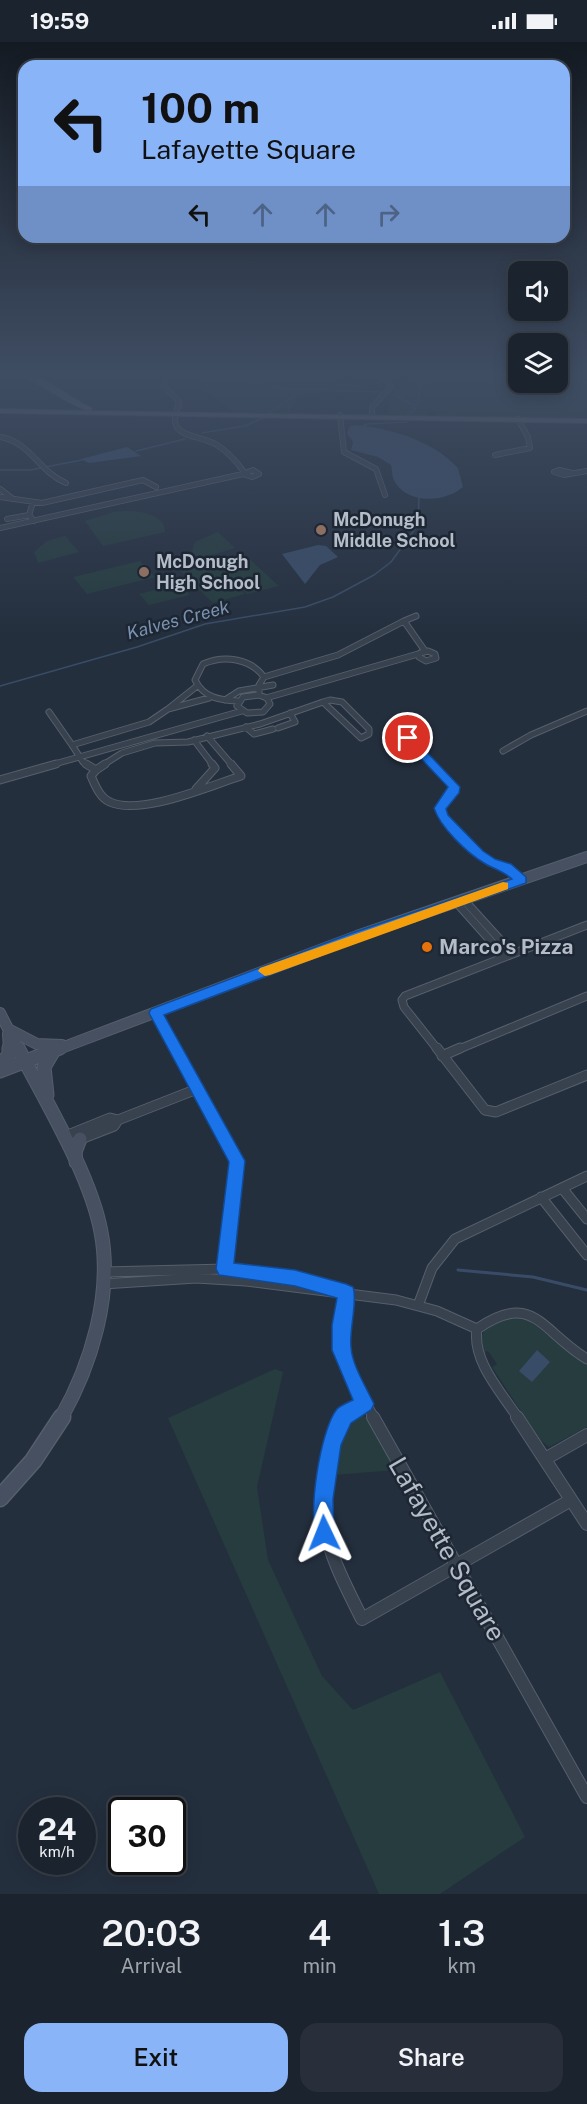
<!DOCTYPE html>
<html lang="en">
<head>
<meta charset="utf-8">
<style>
	:root { --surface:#1b232e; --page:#282f3a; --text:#f1f3f6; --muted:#a0a4aa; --line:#39404a; --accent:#8ab4f8 }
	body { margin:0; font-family:"Public Sans",sans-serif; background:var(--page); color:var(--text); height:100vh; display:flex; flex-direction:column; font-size:22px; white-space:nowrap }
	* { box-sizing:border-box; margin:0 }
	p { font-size:20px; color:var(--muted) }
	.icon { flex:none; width:33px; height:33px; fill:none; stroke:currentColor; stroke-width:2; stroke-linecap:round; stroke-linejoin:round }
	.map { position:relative; height:1852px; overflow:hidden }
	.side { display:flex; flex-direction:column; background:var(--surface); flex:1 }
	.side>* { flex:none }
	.guide { position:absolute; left:18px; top:18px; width:552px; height:183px; border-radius:18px; box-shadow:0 3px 15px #0003,0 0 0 2px var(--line); background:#8ab4f8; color:#111; overflow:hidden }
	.buttons { position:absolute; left:508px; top:219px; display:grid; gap:12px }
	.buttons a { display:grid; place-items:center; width:60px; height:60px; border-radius:12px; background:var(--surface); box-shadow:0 3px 15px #0003,0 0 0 2px var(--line); font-size:30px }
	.speed { position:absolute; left:18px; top:1755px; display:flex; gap:12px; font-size:30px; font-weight:700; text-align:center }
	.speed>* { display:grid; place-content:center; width:78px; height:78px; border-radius:50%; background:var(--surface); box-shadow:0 3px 15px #0003,0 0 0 2px var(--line); line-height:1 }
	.speed small { font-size:15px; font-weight:400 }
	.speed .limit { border:3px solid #111; border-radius:9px; background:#fff; color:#111 }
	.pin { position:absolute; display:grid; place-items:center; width:51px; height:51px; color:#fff; margin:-26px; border:3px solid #fff; border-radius:50%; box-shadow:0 2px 6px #0007 }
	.me { position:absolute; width:66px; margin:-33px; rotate:358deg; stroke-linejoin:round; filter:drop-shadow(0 0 4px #0008) }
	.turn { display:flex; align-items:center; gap:21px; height:126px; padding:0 24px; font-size:27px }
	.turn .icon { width:78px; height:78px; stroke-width:2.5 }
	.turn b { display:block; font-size:42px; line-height:51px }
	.lanes { display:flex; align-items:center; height:57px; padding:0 24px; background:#0003; justify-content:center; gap:30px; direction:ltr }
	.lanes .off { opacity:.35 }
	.eta { display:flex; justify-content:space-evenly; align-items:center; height:102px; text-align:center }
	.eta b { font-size:36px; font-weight:600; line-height:42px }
	.button { display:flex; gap:12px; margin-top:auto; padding:12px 24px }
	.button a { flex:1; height:69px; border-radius:18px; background:var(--accent); color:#111; font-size:24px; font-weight:600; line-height:69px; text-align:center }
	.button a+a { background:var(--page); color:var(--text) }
	.status { display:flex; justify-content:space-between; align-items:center; height:42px; padding:0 30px; background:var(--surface); direction:ltr }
	.status svg { height:16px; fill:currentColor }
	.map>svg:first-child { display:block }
	.green { fill:#263c3f }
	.water { fill:#394c67 }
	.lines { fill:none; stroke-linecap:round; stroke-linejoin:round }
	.stream-far1 { stroke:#394c67; stroke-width:1.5 }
	.stream { stroke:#394c67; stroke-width:3 }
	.street-far4-casing { stroke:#565f6c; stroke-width:6 }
	.street-far3-casing { stroke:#565f6c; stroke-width:7 }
	.street-far2-casing { stroke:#565f6c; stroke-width:9 }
	.street-far1-casing { stroke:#565f6c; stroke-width:11 }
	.street-casing { stroke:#565f6c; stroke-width:14 }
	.secondary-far2-casing { stroke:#565f6c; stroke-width:12 }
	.secondary-far1-casing { stroke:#565f6c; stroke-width:15 }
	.secondary-casing { stroke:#565f6c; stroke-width:19 }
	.primary-casing { stroke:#414a57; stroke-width:2 }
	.street-far4 { stroke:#38414e; stroke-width:4.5 }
	.street-far3 { stroke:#38414e; stroke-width:5 }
	.street-far2 { stroke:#38414e; stroke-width:7 }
	.street-far1 { stroke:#38414e; stroke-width:9 }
	.street { stroke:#38414e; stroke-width:12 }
	.secondary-far2 { stroke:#465061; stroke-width:10 }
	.secondary-far1 { stroke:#465061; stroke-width:13 }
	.secondary { stroke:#465061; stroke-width:16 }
	.primary { fill:#56606e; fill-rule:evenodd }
	.route { fill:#1a73e8; stroke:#114b97; stroke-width:1.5 }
	.slow { fill:#f59e0b }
	.education-dot { fill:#8d6e63; stroke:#1d2633; stroke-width:2 }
	.food-dot { fill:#e8710a; stroke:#1d2633; stroke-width:2 }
	.labels { text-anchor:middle; stroke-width:5; stroke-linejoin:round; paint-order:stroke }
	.far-poi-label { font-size:18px; font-weight:bold; fill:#b4bcc9; stroke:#1d2633; text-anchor:start }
	.far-water-label { font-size:18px; font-style:italic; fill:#7c92b1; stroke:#1d2633 }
	.poi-label { font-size:21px; font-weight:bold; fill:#b4bcc9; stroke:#1d2633; text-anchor:start }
	.near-street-label { font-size:26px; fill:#b4bcc9; stroke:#1d2633 }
</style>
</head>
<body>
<div class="status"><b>19:59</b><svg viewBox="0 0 49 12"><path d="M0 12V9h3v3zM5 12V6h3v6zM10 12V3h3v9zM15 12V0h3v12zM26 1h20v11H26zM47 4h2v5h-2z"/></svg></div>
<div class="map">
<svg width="587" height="1852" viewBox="0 0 587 1852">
	<rect width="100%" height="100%" fill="#242f3e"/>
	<path class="green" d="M184,333H328L368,343L355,349L298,353L288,374L238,373Z
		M405,333H519V340H558V333H587V377L437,375L429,366V377L386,376L393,349Z
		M114,470C130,468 154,468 164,483L165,490L103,504L85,479Z
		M218,490L235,506L198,517L192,509L195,500Z
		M65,494L79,510L38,521L34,510L47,499Z
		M245,513L279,544L247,552L214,521Z
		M140,519L155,535L87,552L73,535Z
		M213,521L245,552L213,561L181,529Z
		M179,542L190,553L149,563L139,552Z
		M519,1273C545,1287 562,1308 587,1321V1385L549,1405L539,1397L492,1325L497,1322L488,1309L484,1310L481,1295L488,1282Z
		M275,1327L283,1330L257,1445L268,1518L322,1634L353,1668L440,1630L525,1795L440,1852H379L168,1376Z
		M360,1373L366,1375L396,1428L333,1433L339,1399L347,1379Z"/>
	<path class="water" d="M356,383C392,387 432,398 458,426L463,445C445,461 404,463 393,436C392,432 392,427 391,423L378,415L351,408L353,400L347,391L350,384Z
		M127,405L141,414L89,421L81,417Z
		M318,503L326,504L338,515L320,523L305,542L282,512Z
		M537,1308L550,1320L532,1340L519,1329Z"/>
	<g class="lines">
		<path class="stream-far1" d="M221,333L284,347L381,350
			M394,352L412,363
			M269,371L303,348
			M407,373L415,367L412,363L418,362L420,343L437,333
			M362,385L367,382L408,380V376
			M202,391L245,384L265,375
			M136,409L185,397
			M0,428H30L82,418
			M0,644L137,605L205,582L305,565L333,555L374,533L391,520L418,483L419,456"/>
		<path class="stream" d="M458,1228L533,1235L587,1248"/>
		<defs>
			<path id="street-far4" d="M167,333L163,343L178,358L179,365
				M577,333L587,338
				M179,361C164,398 194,390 217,403C228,410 237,420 244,430
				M340,373L344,410L376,427L385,453
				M372,374V365L391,345L389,340L378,333
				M0,395C31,400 39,430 66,441
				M495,413L530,406L528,395L518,377
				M253,428L259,432L252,435L243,432Z
				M572,431L559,428L554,430L564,433L587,429
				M0,447L13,457
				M0,455L42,461L143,438L156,445
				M33,460L29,473L34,479
				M7,477L29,473
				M0,486L243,432"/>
			<path id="street-far3" d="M404,579L416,574
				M428,609L435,612L436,616L426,619L419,615L420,611Z
				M264,635L338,613L404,579L425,609
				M197,644L168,667L209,656
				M259,653L267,656L270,662L263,670L247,671L237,664L243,655Z
				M266,656L418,612
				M225,658L239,649L273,643
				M330,658L342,660L369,687V692L361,696L323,660Z
				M238,659C219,658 204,656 195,638L203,622C224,613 250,616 264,635L259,643V653
				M49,670L72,703
				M246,685L254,692L273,687
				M278,686L295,680L290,671
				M406 700a6 6 0 1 1 12 0a6 6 0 1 1-12 0Z
				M207,694L232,723
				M194,698L213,723
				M416,705L434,723
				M503,709L531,693L587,669
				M51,723L242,669
				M89,723L83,720L72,703L149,680L168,667
				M103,723L122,711L155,701L188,700L260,682L323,660"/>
			<path id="street-far2" d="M86,722L96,728L105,722
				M432,722L454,745L453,751L440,766L443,775L479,812L490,820L506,825L521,838
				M96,728L91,734C95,743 100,756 110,760C141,774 209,744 241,734L231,722
				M0,738L56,722
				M196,747L215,726L212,722
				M464,858L513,912
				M456,860L505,915
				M156,971L176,1008
				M438,1008L404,965L402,958L405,954L587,883
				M457,1008L587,954"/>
			<path id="street-far1" d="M175,1006L237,1119L224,1237
				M437,1006L485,1068L496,1070L587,1033
				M442,1014L460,1006
				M63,1095L110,1076L118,1078
				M78,1098L114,1084L118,1078L197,1047
				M562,1146L587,1177
				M541,1155L587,1213
				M104,1230L226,1227L277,1233L328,1245
				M103,1242L196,1236L246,1239L396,1258L437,1269L477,1287C472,1319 501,1350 518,1376
				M346,1250C337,1308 347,1327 374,1376
				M419,1261L432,1226L455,1197L587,1134
				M477,1287C533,1248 541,1289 587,1317
				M343,1376L364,1362"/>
			<path id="street" d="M344,1375C333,1391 330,1409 326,1427C316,1491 335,1522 362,1577L571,1458
				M373,1375L587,1755
				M517,1375L587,1482
				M545,1417L587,1393"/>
			<path id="secondary-far2" d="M0,971L19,1008
				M10,988L37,1002L62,1003
				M8,992L9,1008
				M56,1008L357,894L587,815"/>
			<path id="secondary-far1" d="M18,1006C45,1058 91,1134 101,1190C113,1252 91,1323 61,1376
				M0,1023L9,1013V1006
				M0,1029L60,1006
				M47,1053L44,1025L53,1010
				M76,1120L75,1110L80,1097"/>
			<path id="secondary" d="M0,1456L33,1419L62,1375"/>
			<path id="primary" d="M22,333C48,333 69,357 92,366L91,369L587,377V381L0,371V367L89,369C66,361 44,345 22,333Z"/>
		</defs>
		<use href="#street-far4" class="street-far4-casing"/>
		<use href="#street-far3" class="street-far3-casing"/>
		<use href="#street-far2" class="street-far2-casing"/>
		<use href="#street-far1" class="street-far1-casing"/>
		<use href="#street" class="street-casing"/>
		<use href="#secondary-far2" class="secondary-far2-casing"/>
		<use href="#secondary-far1" class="secondary-far1-casing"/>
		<use href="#secondary" class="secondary-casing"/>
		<use href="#primary" class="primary-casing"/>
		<use href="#street-far4" class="street-far4"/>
		<use href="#street-far3" class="street-far3"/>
		<use href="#street-far2" class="street-far2"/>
		<use href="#street-far1" class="street-far1"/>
		<use href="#street" class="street"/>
		<use href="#secondary-far2" class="secondary-far2"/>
		<use href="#secondary-far1" class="secondary-far1"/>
		<use href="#secondary" class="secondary"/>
		<use href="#primary" class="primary"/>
	</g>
	<linearGradient id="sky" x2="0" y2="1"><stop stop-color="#141a22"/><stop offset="0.56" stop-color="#3f4d63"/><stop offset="1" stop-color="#3f4d63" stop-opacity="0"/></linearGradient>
	<rect width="587" height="593" fill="url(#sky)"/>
	<path class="route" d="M408,693L414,696L410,700L419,702L460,745L459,751L446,767L448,773L483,809L495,817L511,822L526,835V841L362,898L164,973L245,1119L234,1221L295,1228L346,1242L353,1245C358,1258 349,1288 351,1305C352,1323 366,1345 374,1362L371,1368L351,1381L341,1403L333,1457L334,1491L331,1498L324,1501L317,1498C307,1474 320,1388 337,1367C341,1363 349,1360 353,1358L332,1308V1283L337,1256L295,1244L219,1233L216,1227L229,1120L149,971L151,967L352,891L512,837C503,829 494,827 484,821C467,811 440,785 434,766L448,745L412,707L402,705L399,698Z"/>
	<path class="slow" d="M503,840L508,841V847L270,933L265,934L258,929L260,926Z"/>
	<g class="education-dot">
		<circle cx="321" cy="488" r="6"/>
		<circle cx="144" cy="530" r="6"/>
	</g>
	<circle class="food-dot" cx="427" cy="905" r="6"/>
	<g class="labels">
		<g class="far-poi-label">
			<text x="333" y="484">McDonugh<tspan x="333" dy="21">Middle School</tspan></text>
			<text x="156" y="526">McDonugh<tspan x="156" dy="21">High School</tspan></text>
		</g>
		<g class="far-water-label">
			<text transform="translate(178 578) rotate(-15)" y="6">Kalves Creek</text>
		</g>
		<g class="poi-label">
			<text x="439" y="912">Marco's Pizza</text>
		</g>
		<g class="near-street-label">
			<text transform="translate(447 1507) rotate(60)" y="9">Lafayette Square</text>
		</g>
	</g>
</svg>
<div class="buttons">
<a><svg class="icon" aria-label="sound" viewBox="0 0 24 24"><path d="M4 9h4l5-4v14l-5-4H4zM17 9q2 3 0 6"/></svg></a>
<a><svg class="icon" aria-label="layers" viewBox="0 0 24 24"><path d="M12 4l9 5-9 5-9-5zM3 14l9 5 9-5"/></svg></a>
</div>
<div class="speed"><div>24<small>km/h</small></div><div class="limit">30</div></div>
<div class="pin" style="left:408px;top:696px;background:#d93025"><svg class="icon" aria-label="arrive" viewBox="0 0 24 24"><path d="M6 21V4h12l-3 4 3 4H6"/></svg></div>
<svg class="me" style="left:324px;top:1491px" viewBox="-20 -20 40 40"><path d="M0-17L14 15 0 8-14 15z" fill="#1a73e8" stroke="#fff" stroke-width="4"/></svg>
<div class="guide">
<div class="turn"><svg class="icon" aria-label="left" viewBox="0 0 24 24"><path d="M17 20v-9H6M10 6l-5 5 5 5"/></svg><div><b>100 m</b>Lafayette Square</div></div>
<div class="lanes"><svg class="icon" aria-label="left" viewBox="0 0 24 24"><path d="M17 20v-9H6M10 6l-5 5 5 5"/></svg><svg class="icon off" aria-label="ahead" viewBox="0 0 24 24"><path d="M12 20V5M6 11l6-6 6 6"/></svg><svg class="icon off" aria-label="ahead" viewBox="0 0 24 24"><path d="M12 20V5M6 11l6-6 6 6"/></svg><svg class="icon off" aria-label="right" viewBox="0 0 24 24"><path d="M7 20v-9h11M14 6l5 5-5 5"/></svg></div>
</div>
</div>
<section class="side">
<div class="eta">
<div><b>20:03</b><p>Arrival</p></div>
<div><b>4</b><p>min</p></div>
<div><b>1.3</b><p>km</p></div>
</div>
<div class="button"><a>Exit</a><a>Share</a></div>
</section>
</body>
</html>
